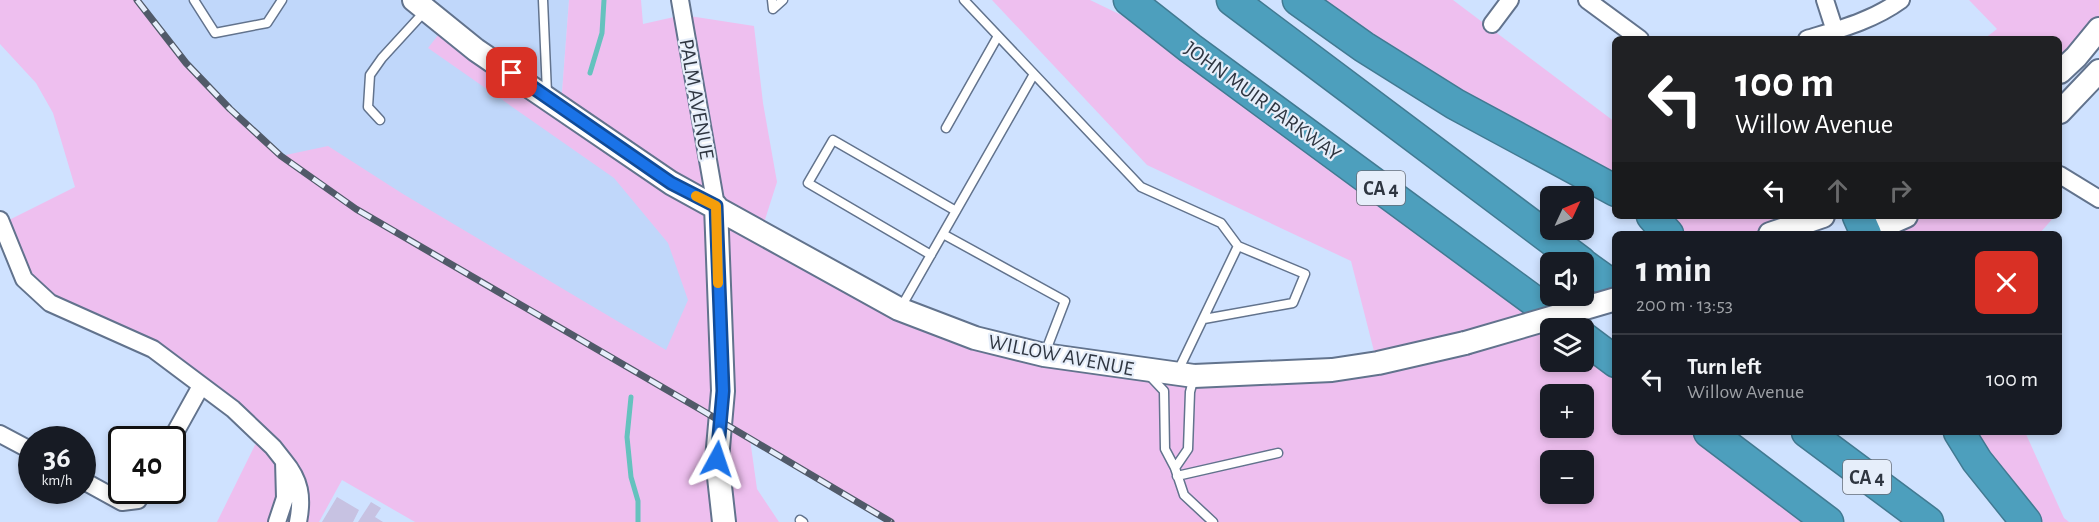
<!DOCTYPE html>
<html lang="en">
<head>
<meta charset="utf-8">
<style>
	:root { --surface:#171b24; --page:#242831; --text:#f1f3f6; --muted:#9ea1a6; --line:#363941 }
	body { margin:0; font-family:"Alegreya Sans",sans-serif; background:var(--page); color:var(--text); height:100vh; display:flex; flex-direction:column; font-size:22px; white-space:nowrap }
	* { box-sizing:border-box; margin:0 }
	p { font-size:20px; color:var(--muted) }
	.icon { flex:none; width:33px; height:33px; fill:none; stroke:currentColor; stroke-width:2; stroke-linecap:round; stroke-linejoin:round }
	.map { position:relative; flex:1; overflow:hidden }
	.drawer { position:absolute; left:1612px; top:231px; width:450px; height:204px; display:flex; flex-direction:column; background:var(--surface); border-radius:9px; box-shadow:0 3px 9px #0003 }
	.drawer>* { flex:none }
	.banner { position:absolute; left:1612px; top:36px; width:450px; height:183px; border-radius:9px; box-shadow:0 3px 9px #0003; background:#202124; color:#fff; overflow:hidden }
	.needle { width:39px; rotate:46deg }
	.buttons { position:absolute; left:1540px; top:186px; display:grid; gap:12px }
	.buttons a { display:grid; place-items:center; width:54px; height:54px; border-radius:9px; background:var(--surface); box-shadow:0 3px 9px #0003; font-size:30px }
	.speed { position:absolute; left:18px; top:426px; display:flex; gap:12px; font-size:30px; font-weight:700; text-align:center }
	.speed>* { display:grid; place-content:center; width:78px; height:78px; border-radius:50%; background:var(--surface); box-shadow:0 3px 9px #0003; line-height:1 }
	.speed small { font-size:15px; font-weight:400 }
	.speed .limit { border:3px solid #111; border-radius:9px; background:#fff; color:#111 }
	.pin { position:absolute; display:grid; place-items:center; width:51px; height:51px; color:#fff; margin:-26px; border-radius:12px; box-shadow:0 3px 9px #0006 }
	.me { position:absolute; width:66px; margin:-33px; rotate:5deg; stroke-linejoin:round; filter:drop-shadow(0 0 4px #0008) }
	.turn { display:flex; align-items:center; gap:21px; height:126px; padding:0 24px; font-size:27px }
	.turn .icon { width:78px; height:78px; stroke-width:2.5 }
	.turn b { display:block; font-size:42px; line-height:51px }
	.lanes { display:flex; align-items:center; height:57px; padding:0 24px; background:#0003; justify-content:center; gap:30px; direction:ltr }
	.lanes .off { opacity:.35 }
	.round { display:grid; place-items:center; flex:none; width:63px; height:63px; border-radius:9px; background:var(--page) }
	.headline { display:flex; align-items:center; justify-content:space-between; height:102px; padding:0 24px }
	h1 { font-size:36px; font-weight:600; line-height:45px }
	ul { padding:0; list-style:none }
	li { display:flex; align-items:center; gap:18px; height:90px; padding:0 24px; border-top:2px solid var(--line) }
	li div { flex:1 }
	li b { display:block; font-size:22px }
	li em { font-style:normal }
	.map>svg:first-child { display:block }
	.built { fill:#c0d7fa }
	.green { fill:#eebfef; fill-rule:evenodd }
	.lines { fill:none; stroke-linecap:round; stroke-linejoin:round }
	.stream { stroke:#65c2be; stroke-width:5 }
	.building { fill:#c7c2e2 }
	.lane-casing { stroke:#62738d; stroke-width:11 }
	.street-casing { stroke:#62738d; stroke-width:20 }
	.secondary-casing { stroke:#62738d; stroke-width:26 }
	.highway-casing { stroke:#427a92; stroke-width:33 }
	.lane { stroke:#fff; stroke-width:8 }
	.street { stroke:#fff; stroke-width:16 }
	.secondary { stroke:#fff; stroke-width:22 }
	.highway { stroke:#4d9fbd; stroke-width:30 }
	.rail-casing { stroke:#515a69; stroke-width:7 }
	.rail { stroke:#e6eefa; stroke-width:4.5; stroke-dasharray:14; stroke-linecap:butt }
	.secondary-bridge-casing { stroke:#62738d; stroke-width:26; stroke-linecap:butt }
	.secondary-bridge { stroke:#fff; stroke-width:22 }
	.route-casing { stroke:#114b97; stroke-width:15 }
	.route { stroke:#1a73e8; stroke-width:10 }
	.slow { stroke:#f59e0b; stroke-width:10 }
	.labels { text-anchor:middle; stroke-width:4.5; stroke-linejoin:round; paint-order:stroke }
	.shield { fill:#e6eefa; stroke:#666d78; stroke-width:1.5 }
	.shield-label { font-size:20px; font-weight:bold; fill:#2f3641 }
	.street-label { font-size:21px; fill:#2f3641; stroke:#e6eefa }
</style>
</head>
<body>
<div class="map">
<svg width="2099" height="522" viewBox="0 0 2099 522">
	<rect width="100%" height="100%" fill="#cfe2ff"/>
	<path class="built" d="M137,0H569L561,106L671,183L723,391L281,156L230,109L186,63Z"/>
	<path class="green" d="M0,0H137L186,63L230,109L281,156L328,146L403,194L666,350L688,300L668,243L614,178L428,48L446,25L561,105L569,0H641L643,24L683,15L754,26L763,103L777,182L761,232L899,309L1145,371L1377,363L1351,261L1147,165L992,0H1090L1190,48L1551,328V362H1584V346L1615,369L1616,432H1703L1827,522H891L750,439L757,489L779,522H415L342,480L319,522H298L294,472L277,522H217L260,435L153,349L50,303L24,279L1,224L75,187L53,113L36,83L0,44ZM1551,394H1584V428H1551ZM1551,460H1584V494H1551Z
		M1298,0H1453L1615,122V191Z
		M1969,0H2099V29L2060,72V39H1984L1997,29Z
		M1652,216H1823L1770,234H1668Z
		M1906,216H2055L2039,234H1866Z
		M1963,432H2025L2064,518L2069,522H2026Z"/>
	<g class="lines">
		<path class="stream" d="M590,73L602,33L604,0
			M631,397L627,437L631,477L638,501V522"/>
	</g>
	<path class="building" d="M337,497L359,510L353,522H322Z
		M371,502L381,508L375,517L383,522H358Z"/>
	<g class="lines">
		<defs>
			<path id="lane" d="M194,0L215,33L267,23L282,0
				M543,0L547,93
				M772,0L773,9L783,0
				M964,0L1141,187L1221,223L1238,246
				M380,120L368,107L370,75L382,58L426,10
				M946,128L998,36
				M943,234L1065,301L1045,353
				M931,255L808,183L833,140L956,211
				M900,309L1034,74
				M1177,373L1238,246L1305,274L1293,303L1204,319
				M1149,375L1164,391L1165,449L1175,468L1184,495L1213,522
				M1175,468L1188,449L1190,392L1194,377
				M1177,476L1278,453
				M800,520L803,522"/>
			<path id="street" d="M680,0L716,206
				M1587,0L1640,39
				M1825,0L1835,31
				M1492,24L1510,0
				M1807,39C1840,29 1872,21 1901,0
				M2060,175L2099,199
				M0,220L24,279L50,303L153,349L233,409L273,447L284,461
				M0,434L32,451
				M171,440L201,386
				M82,480L122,502L138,500L143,490
				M277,522L285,498L284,461C300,480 303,497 298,522"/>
			<path id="secondary" d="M414,0L476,50L671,183L899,309L975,338L1044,355L1194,376L1332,370L1378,363L1465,343
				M2060,72L2076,57L2099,29
				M2060,112L2099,71
				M716,206L723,391L717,459L724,522
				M1770,234L1823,216
				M1865,234L1906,216"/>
			<path id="highway" d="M1129,0L1190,48L1571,328
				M1232,0L1581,262
				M1298,0L1364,47L1455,104L1616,191
				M1652,216L1668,234
				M1858,216L1866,234
				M1584,265L1616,288
				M1584,338L1616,362
				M1709,432L1828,522
				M1807,432L1928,522
				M1959,432L1977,461L2026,522"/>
		</defs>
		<use href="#lane" class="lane-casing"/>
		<use href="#street" class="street-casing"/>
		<use href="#secondary" class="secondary-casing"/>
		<use href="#highway" class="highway-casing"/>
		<use href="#lane" class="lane"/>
		<use href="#street" class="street"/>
		<use href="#secondary" class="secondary"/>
		<use href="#highway" class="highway"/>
		<defs>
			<path id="rail" d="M137,0L186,63L230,109L281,156L356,209L698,408L891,522"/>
		</defs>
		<use href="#rail" class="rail-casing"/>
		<use href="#rail" class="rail"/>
		<defs>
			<path id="secondary-bridge" d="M1465,343L1616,299"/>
		</defs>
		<use href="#secondary-bridge" class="secondary-bridge-casing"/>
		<use href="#secondary-bridge" class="secondary-bridge"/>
	</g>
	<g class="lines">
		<defs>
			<path id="route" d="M512,73L671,183L716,206L723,391L717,459"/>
		</defs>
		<use href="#route" class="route-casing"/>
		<use href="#route" class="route"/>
		<path class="slow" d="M696,196L716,206L718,283"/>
	</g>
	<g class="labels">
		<g class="shield">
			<rect x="1357" y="171" width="48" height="34" rx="4.5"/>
			<rect x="1843" y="460" width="48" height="34" rx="4.5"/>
		</g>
		<g class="shield-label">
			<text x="1381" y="195">CA 4</text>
			<text x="1867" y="484">CA 4</text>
		</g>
		<g class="street-label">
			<text transform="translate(697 99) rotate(80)" y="7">PALM AVENUE</text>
			<text transform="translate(1263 101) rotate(36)" y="7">JOHN MUIR PARKWAY</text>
			<text transform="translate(1061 355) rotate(11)" y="7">WILLOW AVENUE</text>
		</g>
	</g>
</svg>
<div class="buttons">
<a><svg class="needle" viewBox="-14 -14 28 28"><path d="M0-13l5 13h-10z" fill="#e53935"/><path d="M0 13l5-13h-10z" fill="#9ea1a6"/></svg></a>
<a><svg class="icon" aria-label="sound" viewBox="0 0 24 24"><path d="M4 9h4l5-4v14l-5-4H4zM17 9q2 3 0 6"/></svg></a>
<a><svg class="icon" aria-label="layers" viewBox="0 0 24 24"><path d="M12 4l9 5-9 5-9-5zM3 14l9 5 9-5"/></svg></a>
<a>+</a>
<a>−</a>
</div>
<div class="speed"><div>36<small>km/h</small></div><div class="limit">40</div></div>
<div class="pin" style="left:512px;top:73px;background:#d93025"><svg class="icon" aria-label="arrive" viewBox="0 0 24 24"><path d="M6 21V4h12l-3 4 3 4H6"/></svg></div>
<svg class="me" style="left:717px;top:459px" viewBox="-20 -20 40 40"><path d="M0-17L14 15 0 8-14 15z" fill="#1a73e8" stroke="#fff" stroke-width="4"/></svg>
<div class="banner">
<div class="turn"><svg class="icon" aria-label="left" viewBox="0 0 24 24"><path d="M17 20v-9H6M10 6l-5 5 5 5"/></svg><div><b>100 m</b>Willow Avenue</div></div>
<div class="lanes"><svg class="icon" aria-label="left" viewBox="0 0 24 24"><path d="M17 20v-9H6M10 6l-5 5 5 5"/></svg><svg class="icon off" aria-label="ahead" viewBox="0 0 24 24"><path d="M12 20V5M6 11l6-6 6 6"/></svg><svg class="icon off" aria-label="right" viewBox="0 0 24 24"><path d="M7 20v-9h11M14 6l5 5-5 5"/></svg></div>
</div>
<section class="drawer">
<div class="headline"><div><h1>1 min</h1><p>200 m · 13:53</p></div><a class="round" style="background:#d93025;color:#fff"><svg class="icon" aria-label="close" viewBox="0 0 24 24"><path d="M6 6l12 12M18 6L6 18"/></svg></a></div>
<ul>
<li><svg class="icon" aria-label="left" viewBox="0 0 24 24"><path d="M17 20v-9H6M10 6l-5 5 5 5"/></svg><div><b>Turn left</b><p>Willow Avenue</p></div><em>100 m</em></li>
</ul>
</section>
</div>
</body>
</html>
